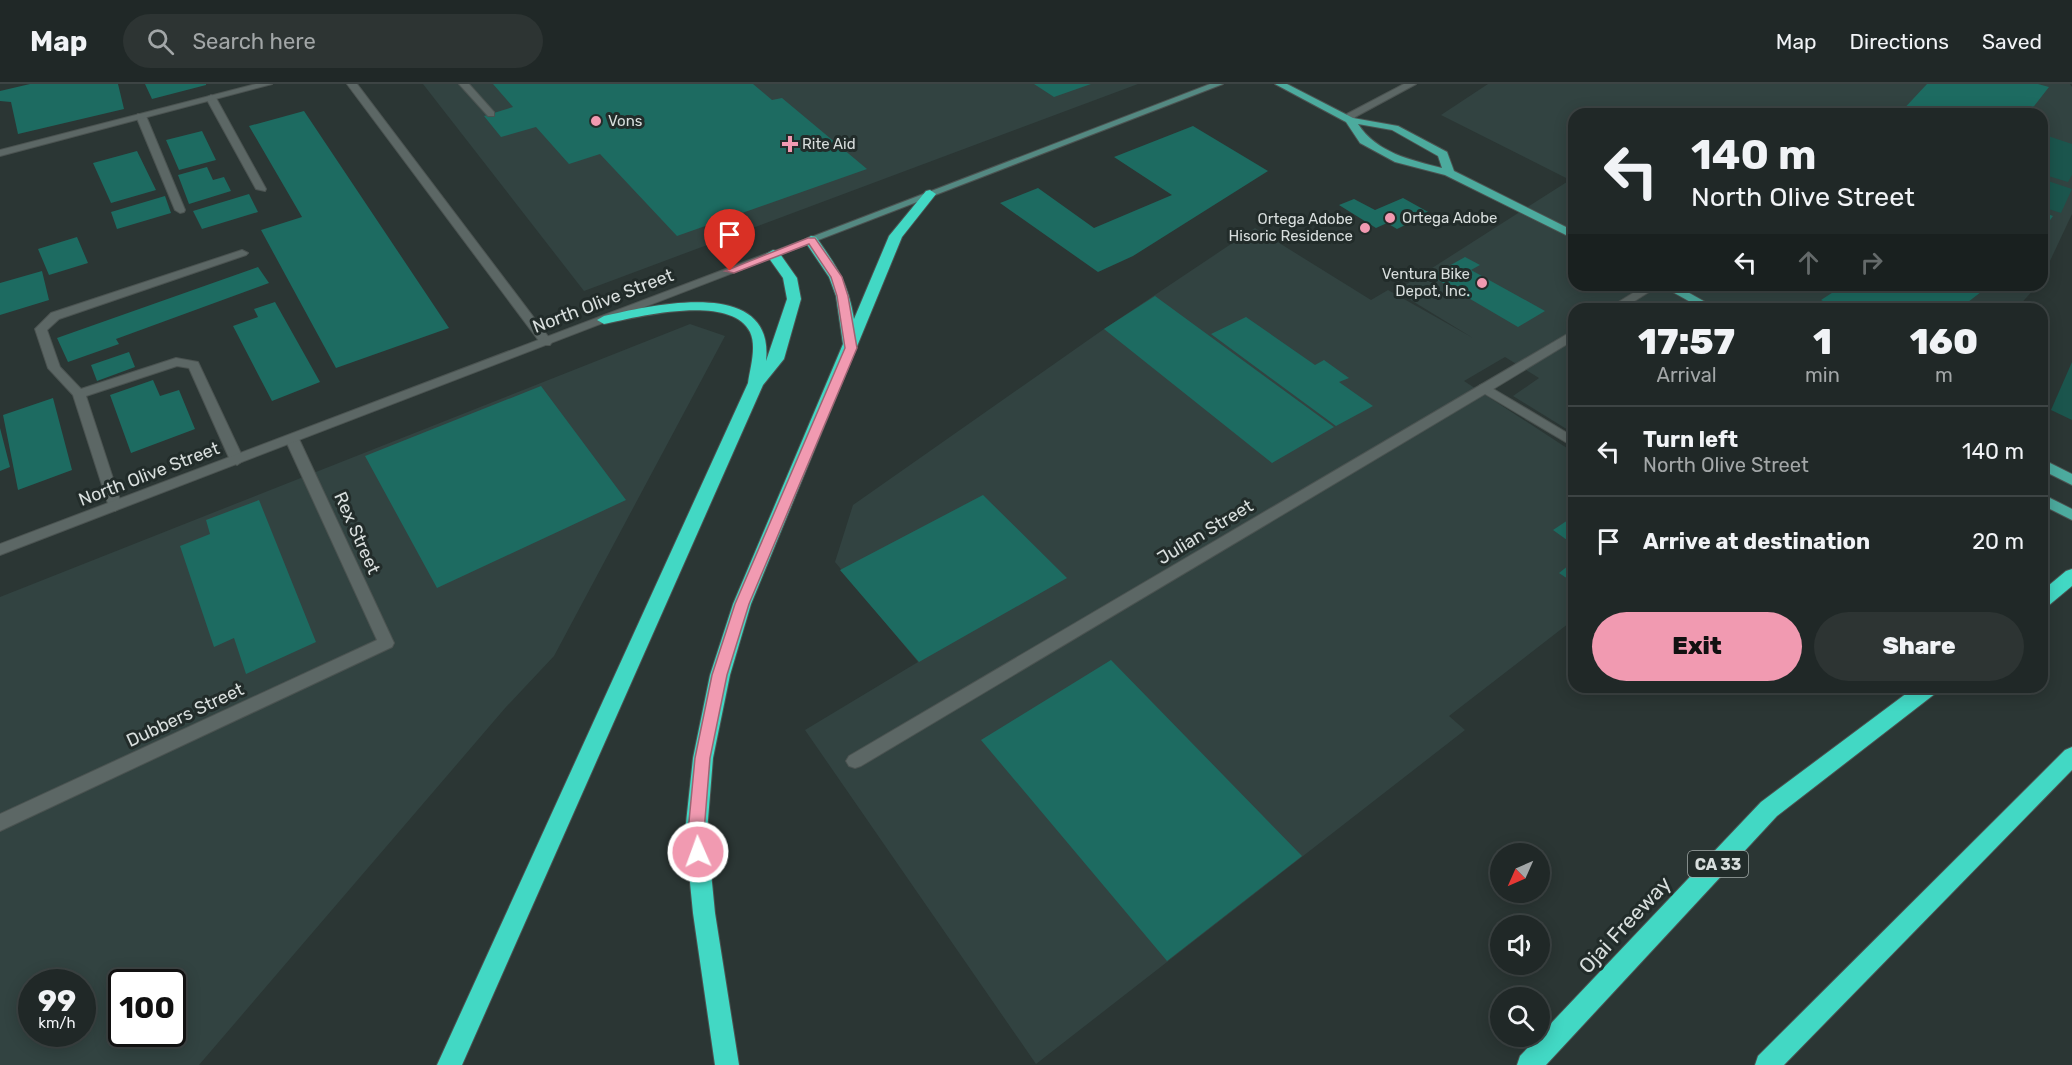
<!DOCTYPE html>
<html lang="en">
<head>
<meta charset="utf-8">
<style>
	:root { --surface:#202827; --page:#2d3433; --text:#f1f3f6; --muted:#a2a6a7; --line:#3d4444; --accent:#f19ab1 }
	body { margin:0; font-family:Rubik,sans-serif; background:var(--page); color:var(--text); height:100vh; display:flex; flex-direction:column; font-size:22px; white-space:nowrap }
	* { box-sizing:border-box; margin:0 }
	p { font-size:20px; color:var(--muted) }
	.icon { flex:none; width:33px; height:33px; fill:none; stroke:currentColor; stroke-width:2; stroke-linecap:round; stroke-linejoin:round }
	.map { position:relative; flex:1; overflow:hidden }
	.drawer { position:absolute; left:1568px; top:219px; width:480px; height:390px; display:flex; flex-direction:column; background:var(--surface); border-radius:18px; box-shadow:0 3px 15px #0003,0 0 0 2px var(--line) }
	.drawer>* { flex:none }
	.top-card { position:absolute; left:1568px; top:24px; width:480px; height:183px; border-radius:18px; box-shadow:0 3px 15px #0003,0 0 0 2px var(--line); background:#202827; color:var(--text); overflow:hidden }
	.needle { width:39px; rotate:225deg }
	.controls { position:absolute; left:1490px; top:759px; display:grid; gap:12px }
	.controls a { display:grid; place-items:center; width:60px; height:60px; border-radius:50%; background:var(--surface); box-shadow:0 3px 15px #0003,0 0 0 2px var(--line); font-size:30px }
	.speed { position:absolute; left:18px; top:885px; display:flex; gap:12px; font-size:30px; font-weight:700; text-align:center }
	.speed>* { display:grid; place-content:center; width:78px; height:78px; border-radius:50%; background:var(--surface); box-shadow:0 3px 15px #0003,0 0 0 2px var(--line); line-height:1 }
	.speed small { font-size:15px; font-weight:400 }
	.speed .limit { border:3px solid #111; border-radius:9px; background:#fff; color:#111 }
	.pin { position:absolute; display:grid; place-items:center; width:51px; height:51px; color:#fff; margin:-62px -26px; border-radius:50% 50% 50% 0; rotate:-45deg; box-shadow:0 0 6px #0007 }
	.pin .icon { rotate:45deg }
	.me { position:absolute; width:66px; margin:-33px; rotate:358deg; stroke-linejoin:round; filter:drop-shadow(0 0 4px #0008) }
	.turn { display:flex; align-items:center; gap:21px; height:126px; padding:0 24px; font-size:27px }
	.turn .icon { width:78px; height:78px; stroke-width:2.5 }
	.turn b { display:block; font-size:42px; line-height:51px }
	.lanes { display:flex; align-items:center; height:57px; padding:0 24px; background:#0003; justify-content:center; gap:30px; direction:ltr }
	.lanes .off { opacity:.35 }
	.eta { display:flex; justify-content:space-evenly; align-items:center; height:102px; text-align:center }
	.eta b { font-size:36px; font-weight:800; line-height:42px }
	.action { display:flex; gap:12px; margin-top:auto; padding:12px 24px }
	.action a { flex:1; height:69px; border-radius:36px; background:var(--accent); color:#111; font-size:24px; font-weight:800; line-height:69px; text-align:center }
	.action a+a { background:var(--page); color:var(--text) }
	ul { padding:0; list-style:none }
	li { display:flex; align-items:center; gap:18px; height:90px; padding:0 24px; border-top:2px solid var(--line) }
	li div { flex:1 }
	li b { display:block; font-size:22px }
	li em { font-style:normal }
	header { display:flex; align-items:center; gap:36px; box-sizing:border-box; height:84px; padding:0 30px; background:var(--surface); border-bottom:2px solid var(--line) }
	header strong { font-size:28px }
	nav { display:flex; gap:33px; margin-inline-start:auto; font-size:21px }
	.search { width:420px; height:54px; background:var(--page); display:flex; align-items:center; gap:15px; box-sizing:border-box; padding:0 21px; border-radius:33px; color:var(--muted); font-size:22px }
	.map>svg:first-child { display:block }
	.built { fill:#324341; fill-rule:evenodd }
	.green { fill:#1b554d }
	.building { fill:#1d6b61 }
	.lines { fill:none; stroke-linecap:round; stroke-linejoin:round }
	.service-casing { stroke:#4b5351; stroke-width:2 }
	.minor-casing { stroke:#4b5351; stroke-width:2 }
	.tertiary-casing { stroke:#4b5351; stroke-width:2 }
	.secondary-casing { stroke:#4b5351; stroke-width:2 }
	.primary-casing { stroke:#4b5351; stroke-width:2 }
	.motorway-casing { stroke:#4b5351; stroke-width:2 }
	.service { fill:#5c6765; fill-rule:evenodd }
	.minor { fill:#5c6765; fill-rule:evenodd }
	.tertiary { fill:#5c6765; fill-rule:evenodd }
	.secondary { fill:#548982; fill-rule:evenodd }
	.primary { fill:#4cab9e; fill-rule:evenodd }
	.motorway { fill:#42d8c4; fill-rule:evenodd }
	.route { fill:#f19ab1; stroke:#9d6473; stroke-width:1.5 }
	.poi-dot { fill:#f19ab1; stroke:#222c2a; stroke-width:2 }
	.labels { text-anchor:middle; stroke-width:6; stroke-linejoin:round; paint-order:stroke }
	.far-poi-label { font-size:15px; fill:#d8dedd; stroke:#222c2a; text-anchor:start }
	.shield { fill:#222c2a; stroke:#a1a9a7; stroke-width:1.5 }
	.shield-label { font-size:16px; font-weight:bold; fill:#d8dedd }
	.street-label { font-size:18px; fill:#d8dedd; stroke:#222c2a }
	.near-street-label { font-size:21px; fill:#d8dedd; stroke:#222c2a }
</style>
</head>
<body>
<header>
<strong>Map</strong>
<div class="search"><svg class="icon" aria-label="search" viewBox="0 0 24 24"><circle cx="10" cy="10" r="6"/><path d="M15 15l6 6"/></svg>Search here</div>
<nav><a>Map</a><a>Directions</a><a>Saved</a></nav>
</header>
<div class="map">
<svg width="2072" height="981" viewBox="0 0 2072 981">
	<rect width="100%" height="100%" fill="#2b3634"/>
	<path class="built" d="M423,0H1138L584,207Z
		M1488,0H2070L2072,3V130L2042,194V30H1574V201H2038L2016,225H1574L1573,349L1513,312L1539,294L1505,273L1464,297L1573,368V536L1449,632L1465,646L1036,980L805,646L918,578L835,478L853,421L1104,245L1255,144L1371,216L1388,206L1473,254L1396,207L1570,96L1441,31Z
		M690,240L725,252L554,572L506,623L199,981H0V513ZM32,898H82V950H32ZM122,898H172V950H122Z"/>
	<path class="green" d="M2042,50L2072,60V91L2068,98L2042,90Z
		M2042,95L2072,105L2061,129L2042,123Z
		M2072,278V336L2051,326Z"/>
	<path class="building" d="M30,0H118L124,25L18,50L11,18L0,17V7Z
		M145,0H206V1L152,15Z
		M493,0H753L772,16L782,14L867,85L677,152L600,70L569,80L536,43L501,53L484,32L513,23Z
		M1034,0H1091L1054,13Z
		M1927,0H2038L2049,3L2028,30H1899Z
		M304,27L449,244L336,284L261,146L302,133L249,42Z
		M1193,42L1268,87L1133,172L1098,188L1000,119L1038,104L1094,144L1172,111L1114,73Z
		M202,47L216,76L179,86L166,56Z
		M137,67L156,106L111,119L93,79Z
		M207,83L213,96L224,93L231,107L189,120L178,91Z
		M249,110L258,128L202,145L193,127Z
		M165,112L171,129L117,145L111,128Z
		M1403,114L1430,129L1397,145L1387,139L1376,144L1339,121L1354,115L1375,126Z
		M2042,128L2053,132L2042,147Z
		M77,153L88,179L49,191L38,165Z
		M1465,173L1480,181L1471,186L1545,227L1518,243L1431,192Z
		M258,183L269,199L116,255L119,260L68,278L57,254Z
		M42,187L49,216L0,231V199Z
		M1844,201H1990L1959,225H1838L1821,216Z
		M1155,212L1334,343L1272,379L1104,245Z
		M275,218L320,298L272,317L233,242L258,233L254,225Z
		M1246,233L1315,281L1324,276L1349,294L1339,298L1373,322L1336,342L1211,250Z
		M129,268L135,283L97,297L91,281Z
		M153,296L160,312L179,306L195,345L131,369L110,311Z
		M541,302L626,416L437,504L365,372Z
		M53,314L72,386L18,406L3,331Z
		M0,344L10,383L0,387Z
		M983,411L1067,494L919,578L840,486Z
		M259,416L316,558L246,590L234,554L214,563L180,462L210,450L206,436Z
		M1574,432V461L1553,446Z
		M1574,477V499L1559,489Z
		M1111,576L1302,772L1167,877L981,656Z"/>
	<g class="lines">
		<defs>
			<path id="service" d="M347,0H357L550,255L552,258L550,261H542Z
				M459,0H469L494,28V32H488Z
				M211,11L216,14L266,105L265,107L256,105L206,14Z
				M138,30L146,32L185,126L184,128L180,129L175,126L136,32Z
				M242,166L248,169L246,171L59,235L47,246L60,283L81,305L176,274L198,278L244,376L237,381L230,376L189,284L177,282L86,312L122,422L115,427L110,426L73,311L48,284L35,245L51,229Z
				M1485,300L1574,353V363L1480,307L1479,304L1480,301Z"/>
			<path id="minor" d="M256,0H272L0,72V66Z
				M1404,0H1416L1355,33L1353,38L1345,36L1347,30Z
				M1646,201H1660L1622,225H1607Z
				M1574,246V256L1490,307L861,682L855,684L849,682L846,677L849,672Z
				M292,350L299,355L394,559L392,563L0,747V730L377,556L285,355Z"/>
			<path id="tertiary" d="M773,167L779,170L777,172L0,471V460Z"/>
			<path id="secondary" d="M1210,0H1223L777,172L773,173L767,170Z"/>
			<path id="primary" d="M1275,0H1287L1353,34L1398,42L1447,68L1454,87L1574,147V155L1445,91L1395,78L1360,59L1346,38ZM1358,40L1392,46L1438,72L1442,84C1411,76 1377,69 1358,40Z
				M1660,201H1675L1718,225H1703Z
				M2042,375L2072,390V401L2042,386Z
				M2042,410L2072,425V436L2042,421Z"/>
			<path id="motorway" d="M930,106L936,110L902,153L751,520L730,591L713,674L707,748L715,829L739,981H715L693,829L685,748L693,674L710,591L733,520L843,260L836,212L829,193L804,156L811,152L816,153C837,183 848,198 854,235L889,152L926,107Z
				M773,166L778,167L797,194L801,215L784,275L763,301L462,981H437L748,299C750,284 757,263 750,248C730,209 637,233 604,240L597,236L604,232C653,221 775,192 766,277L787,215L783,194L766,170Z
				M2072,485V502L2048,522L2042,524V507L2066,487Z
				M1915,603H1939L1936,609L1777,732L1546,981H1517L1520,972L1761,718Z
				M2072,663V686L1784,981H1755L1758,972L2065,666Z"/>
		</defs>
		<use href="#service" class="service-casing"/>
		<use href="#minor" class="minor-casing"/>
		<use href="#tertiary" class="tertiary-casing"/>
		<use href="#secondary" class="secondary-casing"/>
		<use href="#primary" class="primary-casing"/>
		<use href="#motorway" class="motorway-casing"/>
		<use href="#service" class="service"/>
		<use href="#minor" class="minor"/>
		<use href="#tertiary" class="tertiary"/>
		<use href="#secondary" class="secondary"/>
		<use href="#primary" class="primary"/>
		<use href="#motorway" class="motorway"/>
	</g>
	<path class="route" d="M808,154H815L842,193L848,212L857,264L749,520L727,591L710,674L704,748L706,768L704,773L698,776L692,773L688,748L695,674L712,591L735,520L845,264L837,212L831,193L809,160L734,189L725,187Z"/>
	<g class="poi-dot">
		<circle cx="596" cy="37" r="6"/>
		<path d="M787 51h6v6h6v6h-6v6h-6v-6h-6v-6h6z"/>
		<circle cx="1390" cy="134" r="6"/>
		<circle cx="1365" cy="144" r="6"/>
		<circle cx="1482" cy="199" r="6"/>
	</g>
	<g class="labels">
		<g class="far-poi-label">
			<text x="608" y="42">Vons</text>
			<text x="802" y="65">Rite Aid</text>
			<text x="1402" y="139">Ortega Adobe</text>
			<text x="1353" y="140" text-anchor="end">Ortega Adobe<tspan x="1353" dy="17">Hisoric Residence</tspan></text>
			<text x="1470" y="195" text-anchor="end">Ventura Bike<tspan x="1470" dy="17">Depot, Inc.</tspan></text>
		</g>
		<rect class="shield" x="1688" y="767" width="60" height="26" rx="4.5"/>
		<g class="shield-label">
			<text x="1718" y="786">CA 33</text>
		</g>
		<g class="street-label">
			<text transform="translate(603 217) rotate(-21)" y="6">North Olive Street</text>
			<text transform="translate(149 390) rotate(-21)" y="6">North Olive Street</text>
			<text transform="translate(1205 448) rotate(-31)" y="6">Julian Street</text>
			<text transform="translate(357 449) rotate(66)" y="6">Rex Street</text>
			<text transform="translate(185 631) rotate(-25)" y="6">Dubbers Street</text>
		</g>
		<g class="near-street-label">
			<text transform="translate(1625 841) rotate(-47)" y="7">Ojai Freeway</text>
		</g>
	</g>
</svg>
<div class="controls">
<a><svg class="needle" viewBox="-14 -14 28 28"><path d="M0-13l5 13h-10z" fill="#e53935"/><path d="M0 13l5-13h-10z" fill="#a2a6a7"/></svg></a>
<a><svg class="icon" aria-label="sound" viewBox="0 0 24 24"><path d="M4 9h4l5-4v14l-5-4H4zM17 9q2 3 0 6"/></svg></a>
<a><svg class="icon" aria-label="search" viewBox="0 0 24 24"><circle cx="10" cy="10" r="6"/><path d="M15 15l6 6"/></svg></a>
</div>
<div class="speed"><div>99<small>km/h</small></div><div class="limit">100</div></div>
<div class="pin" style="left:730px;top:187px;background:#d93025"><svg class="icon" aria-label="arrive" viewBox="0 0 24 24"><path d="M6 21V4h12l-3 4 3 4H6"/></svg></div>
<svg class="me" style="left:698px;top:768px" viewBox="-20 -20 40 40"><circle r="17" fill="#f19ab1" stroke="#fff" stroke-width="3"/><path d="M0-11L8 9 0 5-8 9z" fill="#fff"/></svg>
<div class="top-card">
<div class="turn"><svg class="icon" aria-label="left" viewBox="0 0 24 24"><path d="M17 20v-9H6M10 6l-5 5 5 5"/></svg><div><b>140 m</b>North Olive Street</div></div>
<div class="lanes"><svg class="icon" aria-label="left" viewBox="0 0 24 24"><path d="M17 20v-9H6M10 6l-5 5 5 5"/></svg><svg class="icon off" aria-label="ahead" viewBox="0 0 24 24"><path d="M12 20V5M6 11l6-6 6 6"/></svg><svg class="icon off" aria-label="right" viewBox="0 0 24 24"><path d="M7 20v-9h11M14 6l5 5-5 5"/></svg></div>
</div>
<section class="drawer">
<div class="eta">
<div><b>17:57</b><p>Arrival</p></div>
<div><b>1</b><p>min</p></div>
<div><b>160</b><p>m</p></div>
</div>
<ul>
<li><svg class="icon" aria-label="left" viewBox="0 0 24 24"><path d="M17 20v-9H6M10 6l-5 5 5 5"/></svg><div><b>Turn left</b><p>North Olive Street</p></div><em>140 m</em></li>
<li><svg class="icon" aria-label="arrive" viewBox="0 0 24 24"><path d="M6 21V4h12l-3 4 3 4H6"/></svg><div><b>Arrive at destination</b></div><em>20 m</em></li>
</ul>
<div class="action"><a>Exit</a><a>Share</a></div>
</section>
</div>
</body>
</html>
